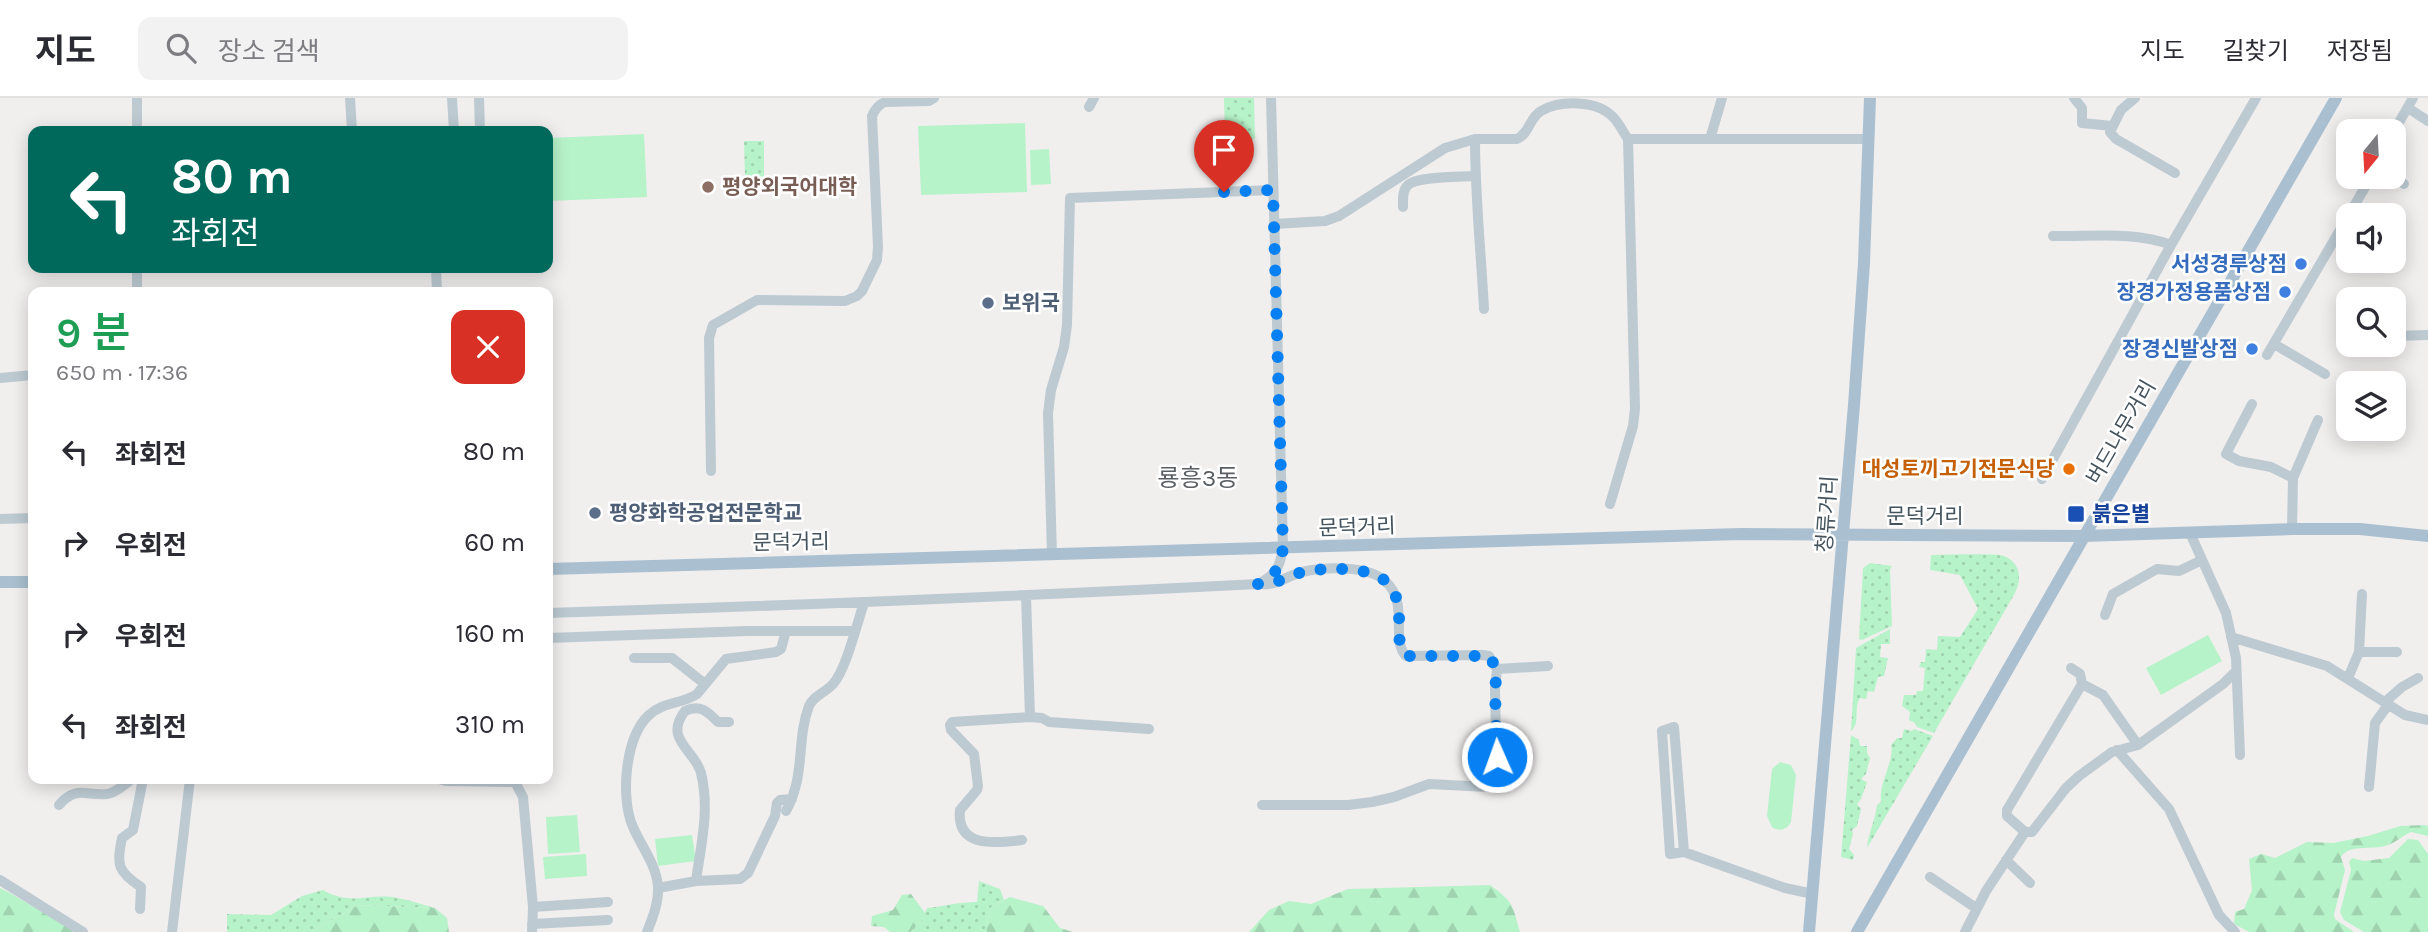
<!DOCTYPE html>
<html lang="ko">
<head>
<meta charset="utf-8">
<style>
	:root { --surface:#fff; --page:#f2f2f3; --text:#2b2b33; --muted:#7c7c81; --line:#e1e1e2 }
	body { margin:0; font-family:Karla,"Noto Sans KR",sans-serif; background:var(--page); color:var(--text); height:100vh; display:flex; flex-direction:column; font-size:26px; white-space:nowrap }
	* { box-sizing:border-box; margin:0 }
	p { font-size:23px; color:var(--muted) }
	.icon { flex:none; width:38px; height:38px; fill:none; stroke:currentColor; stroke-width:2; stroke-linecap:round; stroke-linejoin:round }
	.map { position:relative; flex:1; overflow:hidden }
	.details { position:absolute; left:28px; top:189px; width:525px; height:497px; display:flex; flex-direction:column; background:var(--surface); border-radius:14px; box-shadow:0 4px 18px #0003 }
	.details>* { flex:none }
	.top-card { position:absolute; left:28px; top:28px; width:525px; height:147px; border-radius:14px; box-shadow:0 4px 18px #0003; background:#00695c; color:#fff; overflow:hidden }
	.needle { width:46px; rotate:198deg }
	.tools { position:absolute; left:2336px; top:21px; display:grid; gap:14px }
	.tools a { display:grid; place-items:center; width:70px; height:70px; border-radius:14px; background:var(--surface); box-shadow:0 4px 18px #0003; font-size:35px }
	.pin { position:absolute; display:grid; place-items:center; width:60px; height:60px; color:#fff; margin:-72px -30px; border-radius:50% 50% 50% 0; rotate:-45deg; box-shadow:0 0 7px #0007 }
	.pin .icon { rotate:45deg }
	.me { position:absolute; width:77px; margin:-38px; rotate:358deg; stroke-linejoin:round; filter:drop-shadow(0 0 5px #0008) }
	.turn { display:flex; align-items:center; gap:24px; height:147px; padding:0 28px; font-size:32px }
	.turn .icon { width:91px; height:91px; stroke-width:2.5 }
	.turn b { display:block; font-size:49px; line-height:60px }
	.round { display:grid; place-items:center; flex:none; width:74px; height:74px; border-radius:14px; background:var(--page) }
	.overview { display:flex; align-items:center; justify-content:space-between; height:119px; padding:0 28px }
	h1 { font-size:42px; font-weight:600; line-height:52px; color:#1e9e55 }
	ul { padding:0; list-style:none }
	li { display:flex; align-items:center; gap:21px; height:91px; padding:0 28px }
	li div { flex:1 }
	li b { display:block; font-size:26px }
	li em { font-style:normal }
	header { display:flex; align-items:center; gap:42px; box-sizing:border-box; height:98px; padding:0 35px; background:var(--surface); border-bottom:2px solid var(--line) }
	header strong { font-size:33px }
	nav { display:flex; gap:38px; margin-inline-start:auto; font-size:24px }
	.search { width:490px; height:63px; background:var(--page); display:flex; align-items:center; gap:18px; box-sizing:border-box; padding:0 24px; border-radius:14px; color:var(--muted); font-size:26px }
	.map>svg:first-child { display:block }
	.grass { fill:url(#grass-dots) }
	.forest { fill:url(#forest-firs) }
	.pitch { fill:#b7f3c9 }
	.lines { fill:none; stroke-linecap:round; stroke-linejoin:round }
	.minor { stroke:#bdcad2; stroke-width:10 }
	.major { stroke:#aac0d0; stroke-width:12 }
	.route { stroke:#0680f2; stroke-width:12; stroke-dasharray:0 21.6 }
	.education-dot { fill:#8d6e63; stroke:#fff; stroke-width:2.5 }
	.shop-dot { fill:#3f7fe0; stroke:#fff; stroke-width:2.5 }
	.service-dot { fill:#5c6f8a; stroke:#fff; stroke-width:2.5 }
	.food-dot { fill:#e8710a; stroke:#fff; stroke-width:2.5 }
	.transit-dot { fill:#1a4fb4; stroke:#fff; stroke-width:2.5 }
	.labels { text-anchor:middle; stroke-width:5; stroke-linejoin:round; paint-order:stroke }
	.education-label { font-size:21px; font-weight:bold; fill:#785e54; stroke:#fff; text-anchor:start }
	.shop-label { font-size:21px; font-weight:bold; fill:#366cbe; stroke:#fff; text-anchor:end }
	.service-label { font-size:21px; font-weight:bold; fill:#4e5e75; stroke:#fff; text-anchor:start }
	.street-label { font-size:21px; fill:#44535d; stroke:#fff }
	.food-label { font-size:21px; font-weight:bold; fill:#c56008; stroke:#fff; text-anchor:end }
	.transit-label { font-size:21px; font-weight:bold; fill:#164399; stroke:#fff; text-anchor:start }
	.quarter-label { font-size:24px; fill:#5a5f64; stroke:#fff }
</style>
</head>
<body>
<header>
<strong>지도</strong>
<div class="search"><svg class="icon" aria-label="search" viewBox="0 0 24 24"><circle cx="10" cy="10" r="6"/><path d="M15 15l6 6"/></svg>장소 검색</div>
<nav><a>지도</a><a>길찾기</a><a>저장됨</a></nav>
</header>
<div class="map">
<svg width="2428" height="834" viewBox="0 0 2428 834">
	<defs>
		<pattern id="grass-dots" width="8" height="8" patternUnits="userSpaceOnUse" patternTransform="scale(1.75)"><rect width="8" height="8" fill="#b7f3c9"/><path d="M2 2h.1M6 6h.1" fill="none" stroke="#9fd2af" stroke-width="1.8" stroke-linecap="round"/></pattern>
		<pattern id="forest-firs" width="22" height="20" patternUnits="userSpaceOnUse" patternTransform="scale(1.75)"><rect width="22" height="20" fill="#b7f3c9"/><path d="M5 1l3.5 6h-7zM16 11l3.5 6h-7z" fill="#9fd2af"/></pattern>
	</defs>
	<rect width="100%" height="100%" fill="#f1eeee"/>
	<path class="grass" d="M1224,0H1254L1255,41L1225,42Z
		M744,43H764V80H745Z
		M1931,457C1944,457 1995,455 2004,458C2021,465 2022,481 2015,495L1934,635L1917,629L1915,625L1909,622L1910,614L1902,608L1904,597H1916L1917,593H1923L1925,570L1919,569L1921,564H1925L1926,551L1937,552L1938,538L1960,539L1978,511L1960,477L1930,472Z
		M1870,465L1892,468L1890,472L1892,528L1862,542L1859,541L1863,470Z
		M1890,531V546H1881L1880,559L1888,560L1884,578L1878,579L1874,594L1868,593L1866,601L1860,600C1853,610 1861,625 1851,633L1856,550Z
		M1904,631L1912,633L1914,631L1933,638L1867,750C1868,736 1875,723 1877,707L1881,704C1878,685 1895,663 1891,647L1897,640H1902Z
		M1851,637L1859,642L1860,648H1867V655L1870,660L1866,676L1861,681L1867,684L1861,701L1857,706L1861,711L1857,728L1852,732L1853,736L1849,751L1854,757L1853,762L1841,759Z
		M979,783L1000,791L1004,802L991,809L986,828L987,834H910L921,824L927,810C945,808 960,804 977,804Z
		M323,792C353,809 367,794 398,800C410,802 423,807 435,810L358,807L311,834H227V816L271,817L302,798Z"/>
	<path class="forest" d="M2424,727L2428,728V738L2411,734C2402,738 2394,746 2385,748C2371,752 2349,746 2341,759L2345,772L2334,817L2335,821L2354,834H2249L2234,826L2235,814L2244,811L2252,792L2249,761L2261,756L2275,760L2307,744L2333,745L2368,738L2400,728Z
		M2408,741L2418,742L2428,756V834H2364L2344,822L2340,814L2351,772L2349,764L2352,760L2364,763L2389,760Z
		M1490,787C1513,803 1513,808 1520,834H1249L1269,812L1289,803L1311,806L1348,791Z
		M0,790L8,794L77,834H0Z
		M911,796L925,815L921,824L910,834H890L884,829L871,828L872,818L893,812L902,797Z
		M1010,799L1043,808L1060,830L1073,834H987L986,828L991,809Z
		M358,807L435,810L447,820L449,834H311Z"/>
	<path class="pitch" d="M1025,25L1027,94L921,97L918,28Z
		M644,36L647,99L548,103V40Z
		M1049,51L1051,86L1031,87L1030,52Z
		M2208,537L2222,563L2161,597L2146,570Z
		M1780,664L1791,667L1796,677L1791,724C1787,732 1779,734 1772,729L1767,718L1772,671Z
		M577,717L580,754L548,756L546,719Z
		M692,737L696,763L658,768L655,741Z
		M586,756L587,778L545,781L543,759Z"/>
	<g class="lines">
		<path class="minor" d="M350,0L352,33
			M452,0L454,33
			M479,0L480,33
			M2074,0L2082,10V25L2112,28
			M2135,0L2121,12L2110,34L2116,41L2175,75
			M1089,9L1094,0
			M2408,10L2428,23
			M137,33V0
			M2394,33L2413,0
			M1475,41C1475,98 1481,154 1484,211
			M1710,41L1722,0
			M2394,78L2404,86
			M1403,109C1403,102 1402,92 1408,87C1418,78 1460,79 1475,78
			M1274,126L1325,123L1339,118L1445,50L1475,41H1517C1530,35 1529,20 1541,13C1560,2 1597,2 1613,19C1619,25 1623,34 1628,41
			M2053,138C2091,139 2135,133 2171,147
			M137,170V194
			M436,170L437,194
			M2394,238L2428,237
			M2274,246L2325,276
			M2267,257L2371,79
			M0,280L33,277
			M2252,306L2226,356L2239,363L2271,369L2293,380L2292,431
			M711,373L709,240L713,227L757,202L845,203L857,198L862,193L877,162L878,149L872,18C875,11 878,7 885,4L929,3L934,0
			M2293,380L2318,322
			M2042,381L2171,147L2256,0
			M1610,406L1633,328L1635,311L1628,41H1869
			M0,421L33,420
			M2190,435L2226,515L2236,560L2240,657
			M1052,457L1048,315L1051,292L1064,249L1067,227L1070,100L1273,92
			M1262,486C1277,488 1288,477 1302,474C1325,469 1368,467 1385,483C1410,505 1390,542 1406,558L1483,557L1489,558L1497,571L1548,568
			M1026,498L1030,619
			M548,515C785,508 1021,498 1258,486C1276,477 1280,469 1283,450L1271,0
			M2105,517L2113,496L2157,471L2179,473L2202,462
			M2231,539L2327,568L2405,617L2428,622
			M548,540L747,533H855
			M2359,554H2397
			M634,560H672L705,586
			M2071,570L2080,576L2082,586L2103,597L2138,647
			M2348,580L2359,554L2362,496
			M2082,586L2007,712V718L2025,734H2032L2066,690L2079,678L2112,654L2138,647L2223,586L2236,573
			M2385,604L2402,589L2418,580
			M2117,652L2169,711L2219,817L2235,834
			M439,681L446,683L515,684L523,699L533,809L532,834
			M2369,689L2375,625L2388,607
			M59,707C76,687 86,698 107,696C116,695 125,686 132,681
			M1262,707H1348L1372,704L1394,699L1429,686L1488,689L1495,687L1497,681L1495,592L1497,571
			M786,713C806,677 796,642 809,608C813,598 826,594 833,586C846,572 857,525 864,505
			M1022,742C997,745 956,751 960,712L977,692L978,688L974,656L951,632L950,627L952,624L1030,619L1042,620L1049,624L1149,631
			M1684,754L1674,629L1662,633L1670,756L1684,754L1785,790L1813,796
			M2006,762L2030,785
			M1930,779L1976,810
			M0,782L83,834
			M696,783C701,746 710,712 701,675C695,652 663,641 685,613C700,606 707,613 718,624H729
			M658,790L696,783L740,781L748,775L775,718L777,705L780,702L792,701
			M533,809L608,804
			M140,811L141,789C118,774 116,767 122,740L133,732L143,681
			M532,826L608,822
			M172,834L190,681
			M647,834C653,819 659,804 658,788C656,766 641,748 633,729C620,700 625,639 649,617C664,603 683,606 697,596L726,561L776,554L781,551L786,533
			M1965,834L1986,793L2025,734"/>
		<path class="major" d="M548,471L1741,436L2084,438L2292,431H2360L2428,438
			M0,484H33
			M1809,834L1854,307L1864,165L1870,0
			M1857,834L2336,0"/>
	</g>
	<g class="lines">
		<path class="route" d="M1224,94L1273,92L1283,450C1280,469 1276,478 1258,486C1274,488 1284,479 1299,475C1321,469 1366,468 1384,482C1411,504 1390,542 1406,558H1489L1497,571L1495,592L1497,659"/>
	</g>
	<circle class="education-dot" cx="708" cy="89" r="7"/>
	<g class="shop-dot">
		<circle cx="2301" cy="166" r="7"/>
		<circle cx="2285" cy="194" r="7"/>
		<circle cx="2252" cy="251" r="7"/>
	</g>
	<g class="service-dot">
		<circle cx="988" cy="205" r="7"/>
		<circle cx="595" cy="415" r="7"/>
	</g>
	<circle class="food-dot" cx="2069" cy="371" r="7"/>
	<rect class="transit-dot" x="2067" y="407" width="18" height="18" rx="3.5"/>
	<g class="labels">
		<g class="education-label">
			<text x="722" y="96">평양외국어대학</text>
		</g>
		<g class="shop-label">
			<text x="2287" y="173">서성경루상점</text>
			<text x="2271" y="201">장경가정용품상점</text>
			<text x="2238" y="258">장경신발상점</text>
		</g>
		<g class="service-label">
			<text x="1002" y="212">보위국</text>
			<text x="609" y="422">평양화학공업전문학교</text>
		</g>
		<g class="street-label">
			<text transform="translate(2121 334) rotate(-60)" y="7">버드나무거리</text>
			<text transform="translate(1827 416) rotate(-86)" y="7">청류거리</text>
			<text x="1925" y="425">문덕거리</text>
			<text transform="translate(1357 429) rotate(-2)" y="7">문덕거리</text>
			<text transform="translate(791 444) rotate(-1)" y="7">문덕거리</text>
		</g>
		<g class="food-label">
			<text x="2055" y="378">대성토끼고기전문식당</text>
		</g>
		<g class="transit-label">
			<text x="2092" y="423">붉은별</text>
		</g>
		<g class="quarter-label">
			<text x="1198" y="388">룡흥3동</text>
		</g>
	</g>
</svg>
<div class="tools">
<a><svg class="needle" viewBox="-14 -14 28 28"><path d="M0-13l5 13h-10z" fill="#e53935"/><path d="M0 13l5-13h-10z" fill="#7c7c81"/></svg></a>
<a><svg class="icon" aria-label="sound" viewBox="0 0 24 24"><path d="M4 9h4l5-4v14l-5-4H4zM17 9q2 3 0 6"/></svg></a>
<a><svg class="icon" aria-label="search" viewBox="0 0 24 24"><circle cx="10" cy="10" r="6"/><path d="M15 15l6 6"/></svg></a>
<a><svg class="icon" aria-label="layers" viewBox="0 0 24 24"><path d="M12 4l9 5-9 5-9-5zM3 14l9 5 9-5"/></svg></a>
</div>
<div class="pin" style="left:1224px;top:94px;background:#d93025"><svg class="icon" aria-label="arrive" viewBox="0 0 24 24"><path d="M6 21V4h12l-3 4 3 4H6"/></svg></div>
<svg class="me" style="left:1497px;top:659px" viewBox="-20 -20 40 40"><circle r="17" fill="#0680f2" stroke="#fff" stroke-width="3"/><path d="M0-11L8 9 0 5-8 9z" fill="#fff"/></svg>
<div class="top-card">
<div class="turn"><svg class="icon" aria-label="left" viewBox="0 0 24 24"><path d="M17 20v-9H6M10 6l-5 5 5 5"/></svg><div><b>80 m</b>좌회전</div></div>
</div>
<section class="details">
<div class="overview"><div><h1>9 분</h1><p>650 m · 17:36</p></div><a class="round" style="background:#d93025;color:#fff"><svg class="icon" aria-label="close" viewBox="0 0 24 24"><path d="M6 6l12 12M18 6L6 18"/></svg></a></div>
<ul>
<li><svg class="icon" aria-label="left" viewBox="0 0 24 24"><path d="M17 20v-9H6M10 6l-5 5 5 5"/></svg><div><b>좌회전</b></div><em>80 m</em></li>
<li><svg class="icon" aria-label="right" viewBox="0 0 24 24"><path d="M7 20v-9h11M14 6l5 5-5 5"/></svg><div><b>우회전</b></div><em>60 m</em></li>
<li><svg class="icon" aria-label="right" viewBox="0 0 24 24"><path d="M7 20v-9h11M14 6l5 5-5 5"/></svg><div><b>우회전</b></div><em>160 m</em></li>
<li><svg class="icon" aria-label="left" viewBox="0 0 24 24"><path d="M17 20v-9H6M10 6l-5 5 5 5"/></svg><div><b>좌회전</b></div><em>310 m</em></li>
</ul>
</section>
</div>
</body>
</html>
